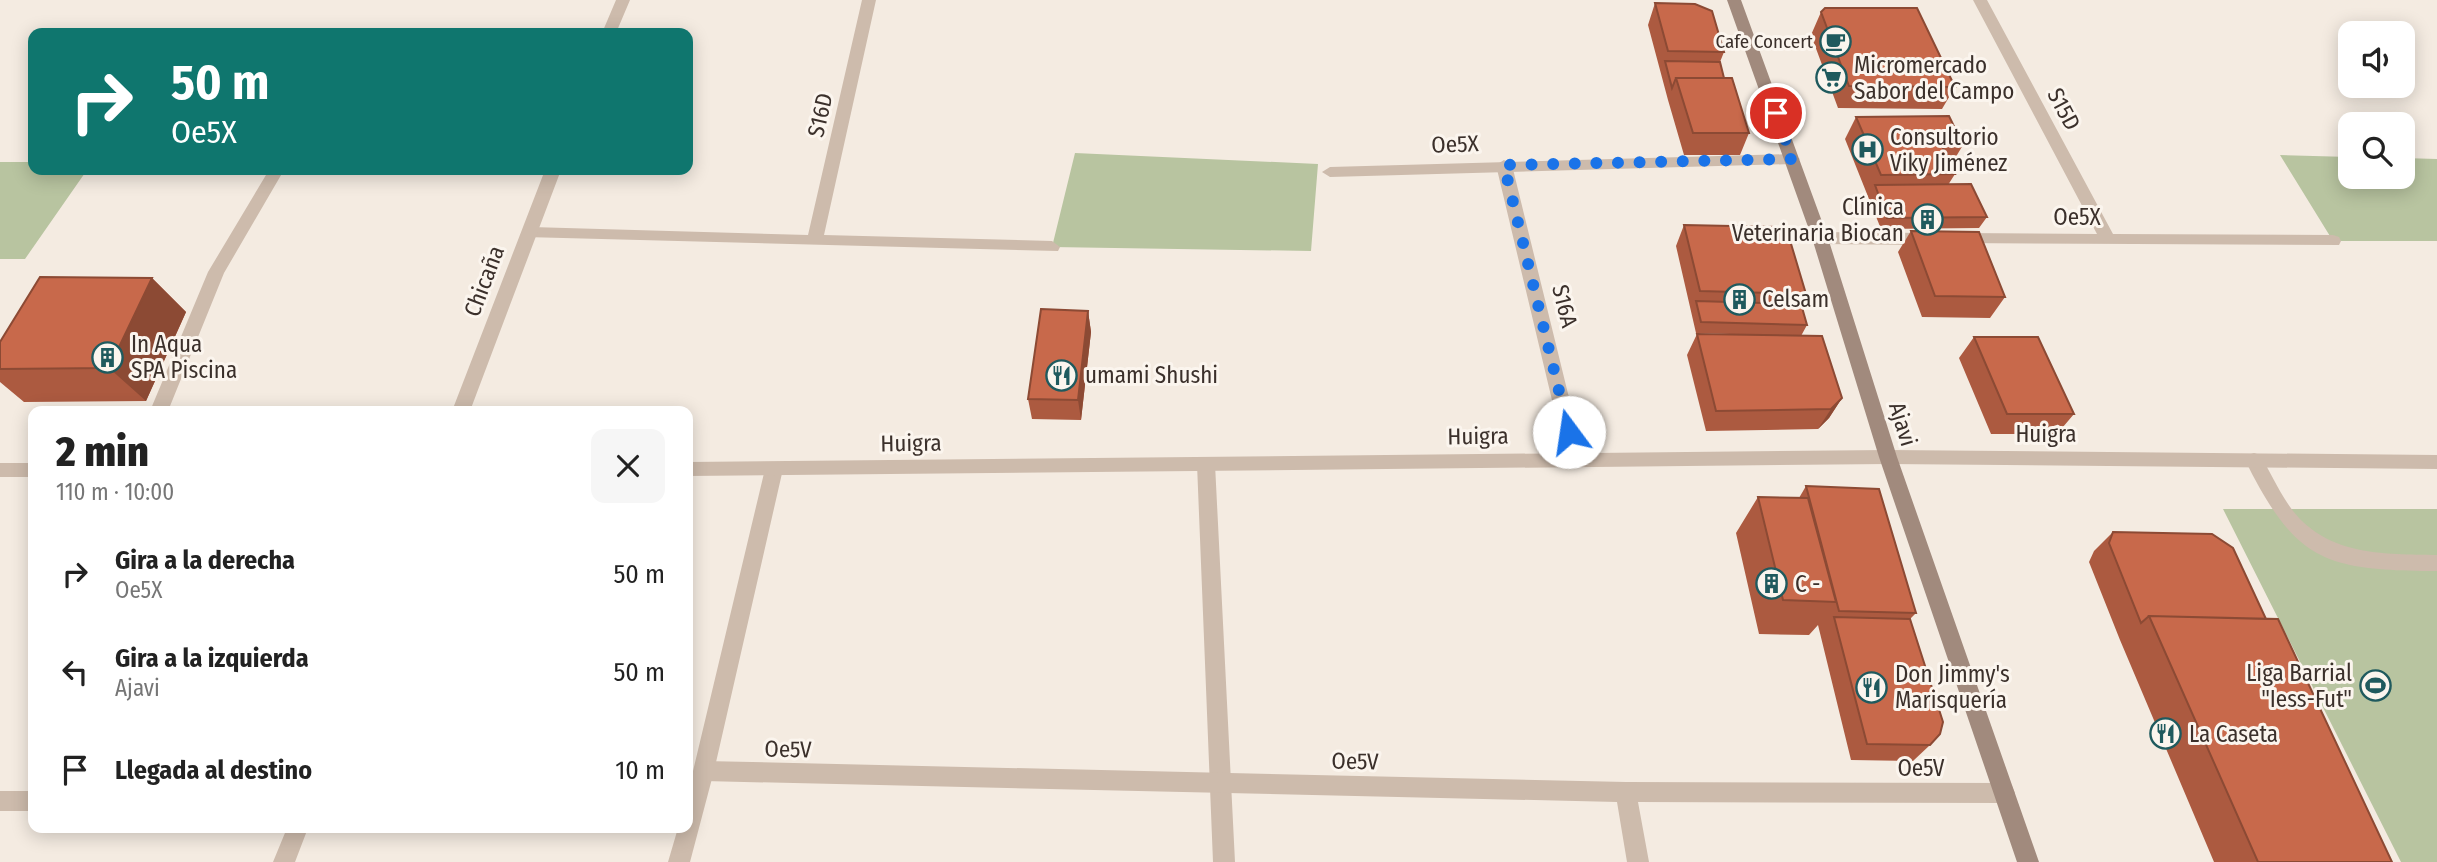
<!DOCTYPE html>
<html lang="es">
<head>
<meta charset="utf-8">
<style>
	:root { --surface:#fff; --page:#f6f6f6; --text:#222; --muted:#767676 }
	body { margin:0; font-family:"Fira Sans Condensed",sans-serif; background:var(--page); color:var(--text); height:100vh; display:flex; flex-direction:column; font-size:26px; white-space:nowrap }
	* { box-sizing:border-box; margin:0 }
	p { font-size:23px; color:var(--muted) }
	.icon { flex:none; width:38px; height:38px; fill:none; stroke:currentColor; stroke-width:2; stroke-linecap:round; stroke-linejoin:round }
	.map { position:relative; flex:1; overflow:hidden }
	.sheet { position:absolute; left:28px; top:406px; width:665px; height:427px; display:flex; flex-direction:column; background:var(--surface); border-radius:14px; box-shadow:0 4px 18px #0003 }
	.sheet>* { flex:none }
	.top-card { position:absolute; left:28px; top:28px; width:665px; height:147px; border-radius:14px; box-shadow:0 4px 18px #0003; background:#0f766e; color:#fff; overflow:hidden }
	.fabs { position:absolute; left:2338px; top:21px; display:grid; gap:14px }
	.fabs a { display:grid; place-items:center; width:77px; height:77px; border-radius:14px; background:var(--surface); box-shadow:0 4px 18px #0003; font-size:35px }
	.pin { position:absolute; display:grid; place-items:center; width:60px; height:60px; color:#fff; margin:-30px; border:4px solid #fff; border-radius:50%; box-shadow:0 2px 7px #0007 }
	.me { position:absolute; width:77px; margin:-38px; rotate:346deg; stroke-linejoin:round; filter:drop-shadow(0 0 5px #0008) }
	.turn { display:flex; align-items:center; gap:24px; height:147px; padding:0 28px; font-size:32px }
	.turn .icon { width:91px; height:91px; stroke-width:2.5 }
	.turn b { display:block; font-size:49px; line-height:60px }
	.round { display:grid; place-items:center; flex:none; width:74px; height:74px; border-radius:14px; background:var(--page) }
	.summary { display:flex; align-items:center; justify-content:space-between; height:119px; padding:0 28px }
	h1 { font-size:42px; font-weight:800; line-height:52px }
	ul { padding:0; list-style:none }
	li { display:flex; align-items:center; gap:21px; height:98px; padding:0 28px }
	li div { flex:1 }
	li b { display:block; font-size:26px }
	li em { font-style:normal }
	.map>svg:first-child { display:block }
	.green { fill:#b8c4a0 }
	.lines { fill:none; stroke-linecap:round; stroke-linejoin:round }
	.lane { fill:#cdbbac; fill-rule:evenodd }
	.street { fill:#cdbbac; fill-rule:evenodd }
	.secondary { fill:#a18a7d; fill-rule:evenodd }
	.wall { fill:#ac5a40 }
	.shaded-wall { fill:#8c4a34 }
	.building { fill:#c8694b; stroke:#8c4a34; stroke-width:2 }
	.route { stroke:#1a73e8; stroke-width:12; stroke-dasharray:0 21.6 }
	.labels { text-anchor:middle; stroke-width:6; stroke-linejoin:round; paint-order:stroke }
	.far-poi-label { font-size:19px; fill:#3b302b; stroke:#fbf5ee; text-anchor:end }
	.poi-label { font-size:23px; fill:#3b302b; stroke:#fbf5ee; text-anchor:start }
	.street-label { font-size:23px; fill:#3b302b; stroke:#fbf5ee }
</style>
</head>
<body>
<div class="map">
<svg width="2437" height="862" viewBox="0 0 2437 862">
	<rect width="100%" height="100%" fill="#f4ebe1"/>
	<path class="green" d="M1075,153L1318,164L1311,251L1052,247Z
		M2280,155L2350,157V177H2403V158L2437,159V241H2333Z
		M0,162H33V170H87L25,259H0Z
		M2223,509H2437V862H2401Z"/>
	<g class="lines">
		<path class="lane" d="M862,0H876L824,235L1052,241L1060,247L1058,251L525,237L523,233L525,229L531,227L808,235Z
			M1973,0H1987L2113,234L2333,235L2339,237L2341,241L2339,245L1954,243L1952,239L1960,233L2097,234Z
			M1504,160L1512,165L1584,459L1581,464L1575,466L1569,464L1566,459L1496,165Z
			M269,170H284L224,273L168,411H150L208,272Z
			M1820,232L1928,233L1936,239L1928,245L1820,244L1812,238Z
			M2254,453L2260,455C2271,473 2280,494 2293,511C2329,556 2384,554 2437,555V571C2326,570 2296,563 2245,460L2248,455Z
			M1206,457L1212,459L1215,464L1235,862H1213L1197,464L1200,459Z
			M774,462L780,464L783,469L714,771L690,862H668L678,828H688V792L765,469L768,464Z
			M0,791H33V811H0Z"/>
		<path class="street" d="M616,0H630L616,33H602Z
			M1792,154L1800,159L1792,164L1330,177L1322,172L1330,167Z
			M545,170H561L470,411H452Z
			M1888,450L2437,455V469L1888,464L688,476V462Z
			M0,463H33V477H0Z
			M704,761L1626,782L2005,783L2012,786L2015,793L2012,800L2005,803L1638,802L1649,862H1627L1617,802L704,781L697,778L694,771L697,764Z
			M287,828H308L295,862H273Z"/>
		<path class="secondary" d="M1727,0H1741L1828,238L1897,457L2039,862H2017L1879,457L1812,238Z"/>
	</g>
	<path class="wall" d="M1655,3L1724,52L1720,62L1724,78L1749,133L1740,155H1684L1668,100L1648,25Z
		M1821,12L1955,87L1942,109L1838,108L1811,35Z
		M1856,117L1963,145L1951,165L1955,174L1948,185L1987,217L1979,228L1881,229L1845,139Z
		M1684,225L1806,294L1801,304L1807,325L1801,336L1842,398L1829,418L1818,429L1706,431L1687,355L1697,334L1797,336L1696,333L1676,246Z
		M1911,231L2005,297L1990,318L1922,317L1898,252Z
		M152,278L186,312L146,401L24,402L0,382V342Z
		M1088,311L1091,332L1081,420L1032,419L1028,399Z
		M1974,337L2074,414L2057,434H1991L1959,358Z
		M1806,486L1916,613L1910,619L1930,745L1913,761L1851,760L1818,625L1809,635L1759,634L1736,533L1758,497L1799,498Z
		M2113,532L2266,619L2392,862H2214L2120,640L2089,562L2094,551Z"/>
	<path class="shaded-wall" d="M152,278L186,312L146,401L109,368Z
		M1088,311L1091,332L1081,420L1078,400Z
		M1842,398L1829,418L1818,429L1831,409Z"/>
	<path class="building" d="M1655,3L1695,4L1712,11L1724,52L1668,51Z
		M1825,8H1917L1955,87L1849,86L1821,12Z
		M1665,61L1720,62L1724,78H1676L1672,88Z
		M1676,78H1732L1749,133H1693Z
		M1949,116L1963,145L1942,146L1955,174L1881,175L1856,117Z
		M1971,184L1987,217L1887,218L1875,185Z
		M1684,225L1786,227L1806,294L1700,291Z
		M1911,231L1979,232L2005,297L1935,296Z
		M40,277L152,278L109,368L0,369V342Z
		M1696,301L1801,304L1807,325L1701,322Z
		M1041,309L1088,311L1078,400L1028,399Z
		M1697,334L1822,336L1842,398L1831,409L1716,411Z
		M1974,337H2038L2074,414H2007Z
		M1806,486L1879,489L1916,613L1839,611Z
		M1758,497L1808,498L1836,602L1783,600Z
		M2113,532L2212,534L2233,548L2266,619L2149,616L2141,623L2109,543Z
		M2149,616L2278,619L2392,862H2258Z
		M1834,617L1910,619L1943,722L1940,734L1930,745L1867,744Z"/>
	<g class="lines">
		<path class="route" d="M1569,432L1504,165L1792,159L1776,113"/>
	</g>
	<defs>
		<symbol id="cafe-ring" viewBox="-11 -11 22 22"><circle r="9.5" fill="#fbf5ee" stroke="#1f5a5e" stroke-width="1.5"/><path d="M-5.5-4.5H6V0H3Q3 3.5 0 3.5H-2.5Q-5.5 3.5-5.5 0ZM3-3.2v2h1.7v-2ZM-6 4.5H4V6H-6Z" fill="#1f5a5e"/></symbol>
		<symbol id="supermarket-ring" viewBox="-11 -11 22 22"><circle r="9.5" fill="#fbf5ee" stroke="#1f5a5e" stroke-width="1.5"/><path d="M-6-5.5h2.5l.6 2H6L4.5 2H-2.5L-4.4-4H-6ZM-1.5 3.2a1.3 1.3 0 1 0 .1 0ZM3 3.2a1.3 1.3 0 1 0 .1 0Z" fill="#1f5a5e"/></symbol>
		<symbol id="hospital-ring" viewBox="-11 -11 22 22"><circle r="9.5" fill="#fbf5ee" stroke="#1f5a5e" stroke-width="1.5"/><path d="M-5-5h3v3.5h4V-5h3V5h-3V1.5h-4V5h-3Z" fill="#1f5a5e"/></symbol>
		<symbol id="building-ring" viewBox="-11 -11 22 22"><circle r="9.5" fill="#fbf5ee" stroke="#1f5a5e" stroke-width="1.5"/><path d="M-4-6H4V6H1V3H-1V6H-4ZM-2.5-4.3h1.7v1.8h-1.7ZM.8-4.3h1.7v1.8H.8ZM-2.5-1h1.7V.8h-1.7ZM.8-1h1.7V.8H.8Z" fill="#1f5a5e"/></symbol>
		<symbol id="restaurant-ring" viewBox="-11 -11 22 22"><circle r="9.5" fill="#fbf5ee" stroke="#1f5a5e" stroke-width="1.5"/><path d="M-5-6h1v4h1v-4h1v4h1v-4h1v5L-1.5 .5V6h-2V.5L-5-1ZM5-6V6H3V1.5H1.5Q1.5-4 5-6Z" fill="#1f5a5e"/></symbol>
		<symbol id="stadium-ring" viewBox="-11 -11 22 22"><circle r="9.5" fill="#fbf5ee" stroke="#1f5a5e" stroke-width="1.5"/><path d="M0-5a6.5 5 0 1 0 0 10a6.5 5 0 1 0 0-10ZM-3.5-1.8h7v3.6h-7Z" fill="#1f5a5e"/></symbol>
	</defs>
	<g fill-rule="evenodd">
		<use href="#cafe-ring" x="1818" y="24" width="35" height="35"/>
		<use href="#supermarket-ring" x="1814" y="60" width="35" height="35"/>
		<use href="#hospital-ring" x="1850" y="132" width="35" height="35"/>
		<use href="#building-ring" x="1910" y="202" width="35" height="35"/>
		<use href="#building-ring" x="1722" y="282" width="35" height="35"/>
		<use href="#building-ring" x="90" y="340" width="35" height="35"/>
		<use href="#restaurant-ring" x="1044" y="358" width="35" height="35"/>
		<use href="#building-ring" x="1754" y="566" width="35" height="35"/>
		<use href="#stadium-ring" x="2358" y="668" width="35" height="35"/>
		<use href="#restaurant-ring" x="1854" y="670" width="35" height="35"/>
		<use href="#restaurant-ring" x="2148" y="716" width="35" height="35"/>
	</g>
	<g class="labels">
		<g class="far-poi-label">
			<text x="1813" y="48">Cafe Concert</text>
		</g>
		<g class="poi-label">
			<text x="1854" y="73">Micromercado<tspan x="1854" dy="26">Sabor del Campo</tspan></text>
			<text x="1890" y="145">Consultorio<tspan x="1890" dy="26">Viky Jiménez</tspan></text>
			<text x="1904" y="215" text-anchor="end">Clínica<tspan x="1904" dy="26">Veterinaria Biocan</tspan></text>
			<text x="1762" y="307">Celsam</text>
			<text x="131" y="352">In Aqua<tspan x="131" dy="26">SPA Piscina</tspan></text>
			<text x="1085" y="383">umami Shushi</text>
			<text x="1795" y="592">C -</text>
			<text x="2352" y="681" text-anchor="end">Liga Barrial<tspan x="2352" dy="26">"Iess-Fut"</tspan></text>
			<text x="1895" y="682">Don Jimmy's<tspan x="1895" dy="26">Marisquería</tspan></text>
			<text x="2189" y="742">La Caseta</text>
		</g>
		<g class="street-label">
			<text transform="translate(2064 109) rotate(62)" y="8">S15D</text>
			<text transform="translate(820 115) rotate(-77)" y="8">S16D</text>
			<text transform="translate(1455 144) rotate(-2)" y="8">Oe5X</text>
			<text x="2077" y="225">Oe5X</text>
			<text transform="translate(484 281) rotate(-69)" y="8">Chicaña</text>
			<text transform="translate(1565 306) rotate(76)" y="8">S16A</text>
			<text transform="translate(1903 424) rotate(73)" y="8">Ajavi</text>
			<text x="2046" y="442">Huigra</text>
			<text transform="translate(1478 436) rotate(-1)" y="8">Huigra</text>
			<text transform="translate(911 443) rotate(-1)" y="8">Huigra</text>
			<text transform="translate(788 749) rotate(1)" y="8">Oe5V</text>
			<text transform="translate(1355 761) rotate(1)" y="8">Oe5V</text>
			<text x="1921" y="776">Oe5V</text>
		</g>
	</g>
</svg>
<div class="fabs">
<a><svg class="icon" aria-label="sound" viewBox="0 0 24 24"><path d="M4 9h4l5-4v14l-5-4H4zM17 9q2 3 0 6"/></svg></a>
<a><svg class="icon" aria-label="search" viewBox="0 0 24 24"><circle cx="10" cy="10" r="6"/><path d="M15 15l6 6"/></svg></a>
</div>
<div class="pin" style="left:1776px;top:113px;background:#d93025"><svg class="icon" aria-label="arrive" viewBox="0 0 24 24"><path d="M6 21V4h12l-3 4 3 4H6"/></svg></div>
<svg class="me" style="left:1569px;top:432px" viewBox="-20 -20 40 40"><circle r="19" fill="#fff"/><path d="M0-13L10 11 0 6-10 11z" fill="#1a73e8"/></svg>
<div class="top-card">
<div class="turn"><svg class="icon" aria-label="right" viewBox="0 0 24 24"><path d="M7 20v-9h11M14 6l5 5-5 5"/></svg><div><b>50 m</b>Oe5X</div></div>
</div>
<section class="sheet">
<div class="summary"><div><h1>2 min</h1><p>110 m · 10:00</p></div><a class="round"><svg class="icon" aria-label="close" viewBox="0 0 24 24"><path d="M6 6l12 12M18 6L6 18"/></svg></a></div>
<ul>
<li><svg class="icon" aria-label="right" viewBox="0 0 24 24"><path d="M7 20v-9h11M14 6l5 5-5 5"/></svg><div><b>Gira a la derecha</b><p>Oe5X</p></div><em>50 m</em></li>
<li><svg class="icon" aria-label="left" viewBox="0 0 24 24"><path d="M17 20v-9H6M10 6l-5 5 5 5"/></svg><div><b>Gira a la izquierda</b><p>Ajavi</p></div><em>50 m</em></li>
<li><svg class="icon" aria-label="arrive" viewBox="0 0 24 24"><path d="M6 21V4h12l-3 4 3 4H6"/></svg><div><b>Llegada al destino</b></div><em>10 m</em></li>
</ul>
</section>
</div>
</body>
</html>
